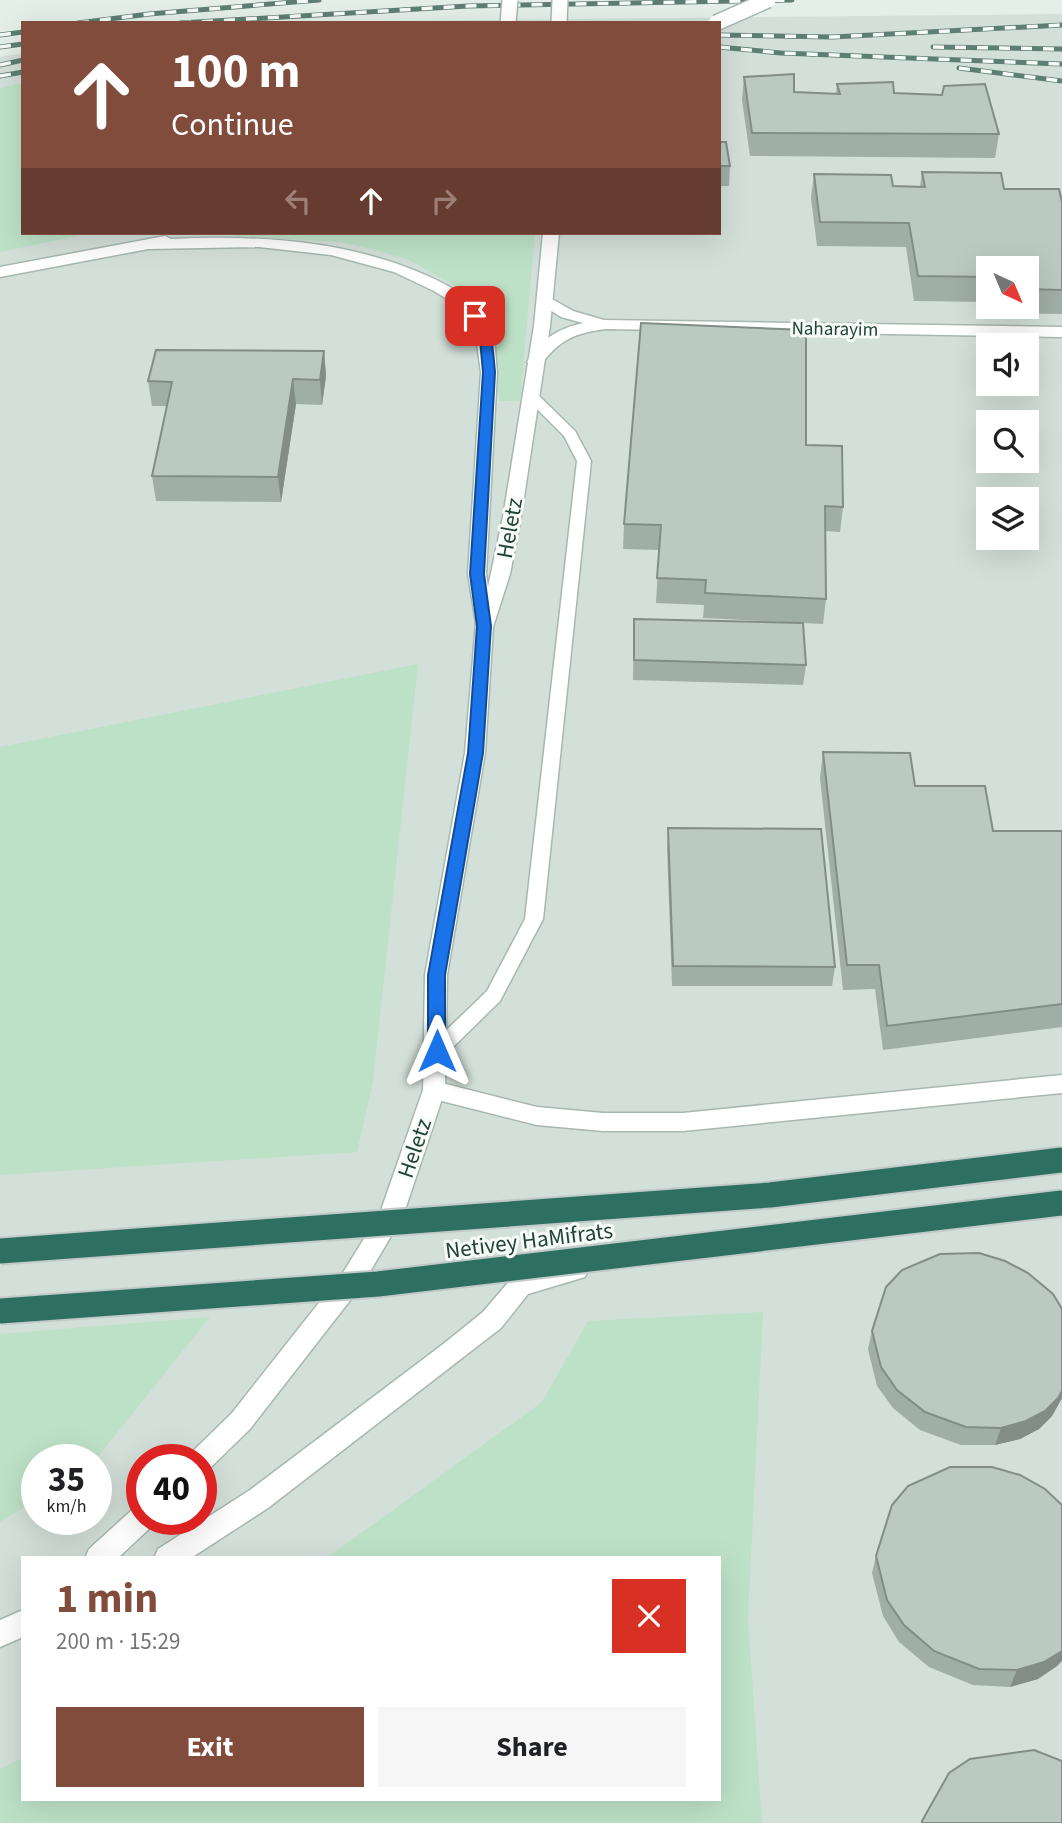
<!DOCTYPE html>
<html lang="en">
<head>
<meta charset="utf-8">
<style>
	:root { --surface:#fff; --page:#f6f6f6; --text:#202124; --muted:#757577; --accent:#814c3c }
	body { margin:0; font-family:"Source Sans 3",sans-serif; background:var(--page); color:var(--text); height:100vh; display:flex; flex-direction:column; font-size:26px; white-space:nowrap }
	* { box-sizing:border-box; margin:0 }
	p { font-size:23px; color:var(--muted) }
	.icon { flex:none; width:38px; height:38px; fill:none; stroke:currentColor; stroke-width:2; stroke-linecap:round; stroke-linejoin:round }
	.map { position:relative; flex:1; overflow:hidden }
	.panel { position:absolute; left:21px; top:1556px; width:700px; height:245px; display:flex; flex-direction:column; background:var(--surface); border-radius:0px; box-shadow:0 7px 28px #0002 }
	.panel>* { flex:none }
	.top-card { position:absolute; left:21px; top:21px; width:700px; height:214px; border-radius:0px; box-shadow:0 7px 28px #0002; background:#814c3c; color:#fff; overflow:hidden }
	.needle { width:46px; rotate:136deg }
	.controls { position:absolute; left:976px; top:256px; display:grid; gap:14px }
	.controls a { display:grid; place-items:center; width:63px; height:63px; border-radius:0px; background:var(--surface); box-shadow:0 7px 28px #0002; font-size:35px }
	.speed { position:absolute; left:21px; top:1444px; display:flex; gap:14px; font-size:35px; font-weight:700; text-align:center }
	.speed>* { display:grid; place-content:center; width:91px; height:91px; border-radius:50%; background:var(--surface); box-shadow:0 7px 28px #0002; line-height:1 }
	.speed small { font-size:18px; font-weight:400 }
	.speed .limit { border:10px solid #d22; background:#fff; color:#111 }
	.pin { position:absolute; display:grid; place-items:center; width:60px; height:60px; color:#fff; margin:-30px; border-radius:14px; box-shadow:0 4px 10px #0006 }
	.me { position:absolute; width:77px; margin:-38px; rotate:0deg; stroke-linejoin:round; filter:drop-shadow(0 0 5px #0008) }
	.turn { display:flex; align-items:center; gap:24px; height:147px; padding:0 35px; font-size:32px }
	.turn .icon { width:91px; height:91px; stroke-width:2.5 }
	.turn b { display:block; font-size:49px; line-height:60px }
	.lanes { display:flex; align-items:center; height:66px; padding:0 35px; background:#0003; justify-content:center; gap:35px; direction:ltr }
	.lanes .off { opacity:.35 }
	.round { display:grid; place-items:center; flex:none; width:74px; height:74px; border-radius:0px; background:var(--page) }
	.overview { display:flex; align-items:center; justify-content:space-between; height:119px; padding:0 35px }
	h1 { font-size:42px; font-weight:700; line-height:52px; color:var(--accent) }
	.cta { display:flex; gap:14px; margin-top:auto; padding:14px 35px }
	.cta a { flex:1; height:80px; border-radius:0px; background:var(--accent); color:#fff; font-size:28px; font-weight:700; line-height:80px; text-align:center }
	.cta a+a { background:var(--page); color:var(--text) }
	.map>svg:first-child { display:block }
	.built { fill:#d3dfd9; fill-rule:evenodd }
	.green { fill:#bde1c7 }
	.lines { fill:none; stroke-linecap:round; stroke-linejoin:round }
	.service-casing { stroke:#a7b8b1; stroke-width:3 }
	.minor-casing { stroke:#a7b8b1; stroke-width:3 }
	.tertiary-casing { stroke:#a7b8b1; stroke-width:3 }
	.service { fill:#fff; fill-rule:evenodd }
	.minor { fill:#fff; fill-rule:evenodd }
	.tertiary { fill:#fff; fill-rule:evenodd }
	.rail-casing { stroke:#5e7d75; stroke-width:5 }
	.rail { stroke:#f6fbf8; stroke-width:3.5; stroke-dasharray:11; stroke-linecap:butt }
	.tertiary-bridge-casing { stroke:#a7b8b1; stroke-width:18; stroke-linecap:butt }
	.motorway-bridge-casing { stroke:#c1cac8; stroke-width:29; stroke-linecap:butt }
	.tertiary-bridge { stroke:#fff; stroke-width:15 }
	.motorway-bridge { stroke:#2d7062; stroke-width:25 }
	.wall { fill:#a0aea8 }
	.shaded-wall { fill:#828d88 }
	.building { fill:#bacac3; stroke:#828d88; stroke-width:2 }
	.route { fill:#1a73e8; stroke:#114b97; stroke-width:2 }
	.labels { text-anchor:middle; stroke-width:6; stroke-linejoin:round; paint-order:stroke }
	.far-street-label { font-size:19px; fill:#234239; stroke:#f6fbf8 }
	.street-label { font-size:23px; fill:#234239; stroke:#f6fbf8 }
</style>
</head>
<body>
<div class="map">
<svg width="1062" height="1823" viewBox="0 0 1062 1823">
	<rect width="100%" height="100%" fill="#e5efea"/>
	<path class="built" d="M1062,14V1823H0V57L23,53V233H719V23H189ZM989,268H1027V306H989ZM989,345H1027V383H989ZM989,422H1027V460H989ZM989,499H1027V537H989ZM37,1460H96V1519H37ZM142,1460H201V1519H142ZM23,1558H719V1799H23Z"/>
	<path class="green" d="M23,83V233H92L0,252V88Z
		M237,233H535L520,401H499L493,330L484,311L462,290L409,260L375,250L340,242L235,236Z
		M418,664L373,1081L357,1152L0,1175V747Z
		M763,1312L748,1618L762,1823H0V1769L23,1758V1799H719V1558L328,1557L542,1402L588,1321Z
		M210,1317L96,1459L37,1460V1499L0,1522V1334Z"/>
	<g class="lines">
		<defs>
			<path id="service" d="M531,392L536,393L575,431L591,461L543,919L500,1001L444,1056L437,1058L430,1056L428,1051L430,1046L487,991L525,919L577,461L564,436L524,396Z"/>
			<path id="minor" d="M545,295L573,311L604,320L1062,327V337L607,329C577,332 558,340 541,365L535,367L527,362C541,339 557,329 583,323L561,317L539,303L537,300Z
				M1062,1075V1093L683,1131H603L537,1125L434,1099L426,1096L423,1090L426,1084L434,1081L537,1107L603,1113H683Z
				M576,1260L585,1263L588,1270L585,1277L528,1294L501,1328L268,1508L191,1558H154L158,1549L250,1490L442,1345L483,1312L511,1279Z"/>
			<path id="tertiary" d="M543,233H559L550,326L521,517L510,574L493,627L485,753L447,975L445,1090L403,1216L362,1285L250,1429L210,1468L201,1472V1460H188L192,1452L232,1413L344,1271L380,1213L423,1090L425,975L465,753L476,623L468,574L481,372L475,330L467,315L455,304L434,291L394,272L331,255L259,247L148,249L0,277V267L165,236L171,239C259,235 347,240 428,276C452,287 476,300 489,325C496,339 495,356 497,372L486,574L488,587L503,517L534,326Z
				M142,1506V1519H155L151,1527L118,1558H85L89,1549L133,1509Z
				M23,1610V1637L0,1647V1620Z"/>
		</defs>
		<use href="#service" class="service-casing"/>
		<use href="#minor" class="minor-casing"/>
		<use href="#tertiary" class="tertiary-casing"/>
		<use href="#service" class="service"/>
		<use href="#minor" class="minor"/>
		<use href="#tertiary" class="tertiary"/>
		<defs>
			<path id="rail" d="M78,23L149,14L319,0
				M180,23L468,6L792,0
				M0,35L23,32
				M719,35L833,37L1062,25
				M0,47L23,44
				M719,47L781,53L1062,64
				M933,47L1062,49
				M0,65L23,60
				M959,68L1062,81
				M0,76L23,72"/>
		</defs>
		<use href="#rail" class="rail-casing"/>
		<use href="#rail" class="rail"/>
		<defs>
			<path id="tertiary-bridge" d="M508,23L510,0
				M559,23L560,0
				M716,23L768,0"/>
			<path id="motorway-bridge" d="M0,1251L770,1195L1062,1160
				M0,1311L378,1284L1062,1203"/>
		</defs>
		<use href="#tertiary-bridge" class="tertiary-bridge-casing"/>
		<use href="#motorway-bridge" class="motorway-bridge-casing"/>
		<use href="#tertiary-bridge" class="tertiary-bridge"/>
		<use href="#motorway-bridge" class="motorway-bridge"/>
	</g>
	<path class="wall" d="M744,77L794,92L836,94L837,84L894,93L999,134L995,158L750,156L742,100Z
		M719,142L730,166L729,186H719Z
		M922,172L1004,189L1062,202V314L997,313L995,306H1027V268H989V302L914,301L906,247L817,246L811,198L814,174L893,186L920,187Z
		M324,351L326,376L322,405L296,404L281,502L156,501L152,476L167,406H152L148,381Z
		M806,445L843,507L840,532L825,531L826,599L823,624L703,618L704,605L656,603L659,550L623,549L624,524Z
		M634,619L806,665L803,685L633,680Z
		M823,752L915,786L993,831H1062V1027L883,1050L875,989L843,990L820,778Z
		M668,828L835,967L832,986H672L667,848Z
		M1062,1309V1398L1052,1416L1039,1429L1020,1439L995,1445H961L920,1430L893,1408L877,1386L868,1349L872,1331Z
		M876,1556L1057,1666L1038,1679L1010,1687L973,1685L929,1667L899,1642L883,1616L872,1573Z"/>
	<path class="shaded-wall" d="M324,351L326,376L322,405L320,380Z
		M293,379L296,404L281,502L278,477Z
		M1062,1391V1398L1052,1416L1039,1429L1020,1439L995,1445L1001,1428Z
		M1062,1651V1661L1057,1666L1038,1679L1010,1687L1017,1670Z"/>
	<path class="building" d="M794,74V92L840,94L837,84L893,82L894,93L942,95L944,86L985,84L999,134L752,133L744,77Z
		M719,142H726L730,166H719Z
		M922,172L1001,173L1004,189H1059L1062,202V290L1027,289V268H989V277L918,276L909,223L820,222L814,174L891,175L893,186L925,187Z
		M641,323L806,330V445L842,446L843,507L825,506L826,599L705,593L706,580L657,578L661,525L624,524Z
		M156,350L324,351L320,380L293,379L278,477L152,476L172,382L148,381Z
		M634,619L803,623L806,665L634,660Z
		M823,752L910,753L915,786H985L993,831H1062V1004L887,1026L879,965H847Z
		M668,828L821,829L835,967L673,966Z
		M979,1253L1005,1261L1028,1273L1053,1294L1062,1309V1391L1058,1398L1045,1411L1026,1421L1001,1428L966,1427L925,1412L897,1390L881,1367L872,1331L886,1287L902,1270L940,1254Z
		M950,1467H992L1020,1475L1045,1489L1062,1505V1651L1044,1662L1017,1670L979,1669L934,1651L904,1625L887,1600L876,1556L892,1505L908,1486Z
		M1034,1750L1062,1761V1823H922V1821L949,1773L970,1759Z"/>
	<path class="route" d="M475,312C493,320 493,354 495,372L484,574L491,626L483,753L445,975V1051L443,1055H431L428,1051V975L468,753L477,626L470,574L483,372L480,340L469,316Z"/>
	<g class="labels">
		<g class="far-street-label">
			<text transform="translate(835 328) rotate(1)" y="7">Naharayim</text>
		</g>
		<g class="street-label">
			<text transform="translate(509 528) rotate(-80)" y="8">Heletz</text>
			<text transform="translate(414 1148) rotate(-71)" y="8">Heletz</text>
			<text transform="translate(529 1240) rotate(-7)" y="8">Netivey HaMifrats</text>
		</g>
	</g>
</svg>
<div class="controls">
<a><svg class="needle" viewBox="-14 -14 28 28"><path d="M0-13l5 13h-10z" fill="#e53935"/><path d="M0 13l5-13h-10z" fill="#757577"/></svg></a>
<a><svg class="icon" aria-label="sound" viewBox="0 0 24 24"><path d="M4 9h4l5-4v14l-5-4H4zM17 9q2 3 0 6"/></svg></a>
<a><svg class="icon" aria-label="search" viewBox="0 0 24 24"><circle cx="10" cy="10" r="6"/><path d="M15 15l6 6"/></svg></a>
<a><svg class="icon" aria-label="layers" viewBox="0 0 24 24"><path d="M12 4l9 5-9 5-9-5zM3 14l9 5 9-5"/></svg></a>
</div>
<div class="speed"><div>35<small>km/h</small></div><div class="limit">40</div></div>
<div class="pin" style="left:475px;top:316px;background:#d93025"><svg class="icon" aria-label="arrive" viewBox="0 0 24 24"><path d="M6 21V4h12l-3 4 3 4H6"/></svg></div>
<svg class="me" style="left:437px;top:1051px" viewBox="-20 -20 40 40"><path d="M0-17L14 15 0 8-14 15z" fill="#1a73e8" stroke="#fff" stroke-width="4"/></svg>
<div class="top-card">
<div class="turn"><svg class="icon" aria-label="ahead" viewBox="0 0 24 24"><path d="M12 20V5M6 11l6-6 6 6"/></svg><div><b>100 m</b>Continue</div></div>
<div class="lanes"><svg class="icon off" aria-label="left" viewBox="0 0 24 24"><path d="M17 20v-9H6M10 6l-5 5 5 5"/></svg><svg class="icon" aria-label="ahead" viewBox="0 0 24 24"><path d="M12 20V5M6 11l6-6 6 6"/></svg><svg class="icon off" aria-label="right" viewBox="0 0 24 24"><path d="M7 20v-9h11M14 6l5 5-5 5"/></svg></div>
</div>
<section class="panel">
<div class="overview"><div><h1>1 min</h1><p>200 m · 15:29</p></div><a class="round" style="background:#d93025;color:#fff"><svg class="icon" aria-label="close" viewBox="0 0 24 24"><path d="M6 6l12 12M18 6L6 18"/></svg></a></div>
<div class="cta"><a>Exit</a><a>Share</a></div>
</section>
</div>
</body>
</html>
